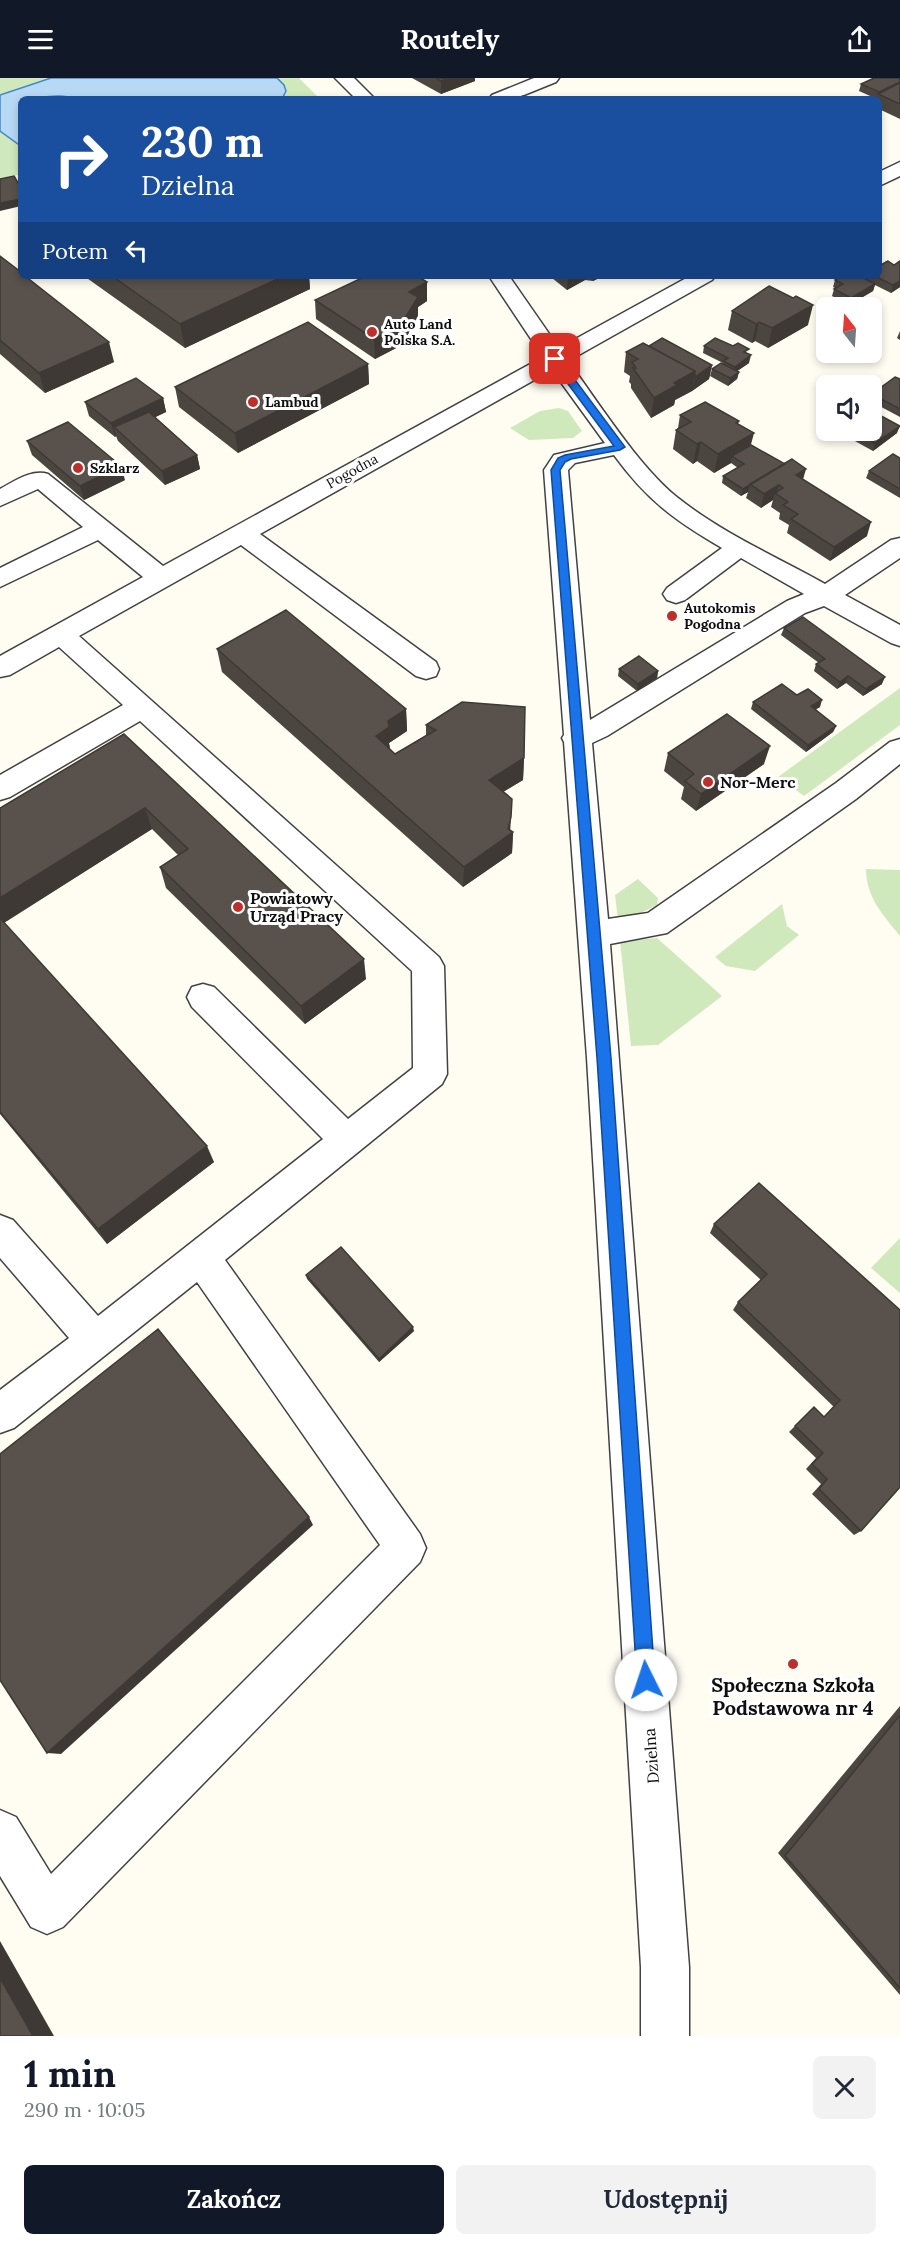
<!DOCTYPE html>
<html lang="pl">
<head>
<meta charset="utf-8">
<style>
	:root { --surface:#fff; --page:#f2f2f3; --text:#1f2937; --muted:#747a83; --accent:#111827 }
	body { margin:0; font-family:Lora,serif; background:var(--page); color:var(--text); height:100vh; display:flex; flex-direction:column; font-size:22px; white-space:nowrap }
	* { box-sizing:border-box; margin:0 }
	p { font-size:20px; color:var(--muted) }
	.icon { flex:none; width:33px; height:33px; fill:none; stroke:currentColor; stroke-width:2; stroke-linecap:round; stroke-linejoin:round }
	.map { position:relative; height:1958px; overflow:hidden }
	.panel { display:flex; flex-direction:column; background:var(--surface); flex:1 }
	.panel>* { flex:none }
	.hud { position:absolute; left:18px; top:18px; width:864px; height:183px; border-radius:9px; box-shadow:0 3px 9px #0003; background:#1a4fa0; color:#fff; overflow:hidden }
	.needle { width:39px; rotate:343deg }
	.fabs { position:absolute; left:816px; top:219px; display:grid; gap:12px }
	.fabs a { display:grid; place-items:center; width:66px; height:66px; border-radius:9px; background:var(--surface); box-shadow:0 3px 9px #0003; font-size:30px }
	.pin { position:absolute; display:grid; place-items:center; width:51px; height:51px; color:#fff; margin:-26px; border-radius:12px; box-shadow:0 3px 9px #0006 }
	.me { position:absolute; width:66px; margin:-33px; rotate:356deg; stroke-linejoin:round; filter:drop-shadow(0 0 4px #0008) }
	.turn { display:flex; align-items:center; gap:21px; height:126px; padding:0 24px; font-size:27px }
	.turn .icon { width:78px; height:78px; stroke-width:2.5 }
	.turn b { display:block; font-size:42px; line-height:51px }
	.then { display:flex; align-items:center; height:57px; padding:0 24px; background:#0003; gap:12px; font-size:22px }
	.round { display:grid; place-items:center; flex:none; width:63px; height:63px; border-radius:9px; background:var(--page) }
	.head { display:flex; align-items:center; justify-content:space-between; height:102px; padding:0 24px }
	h1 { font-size:36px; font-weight:800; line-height:45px; color:var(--accent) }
	.cta { display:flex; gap:12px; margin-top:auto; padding:12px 24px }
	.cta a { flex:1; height:69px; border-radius:9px; background:var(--accent); color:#fff; font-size:24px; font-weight:800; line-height:69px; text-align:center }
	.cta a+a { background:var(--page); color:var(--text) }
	header { display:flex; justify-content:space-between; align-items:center; height:78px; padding:0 24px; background:var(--accent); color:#fff; font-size:27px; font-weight:800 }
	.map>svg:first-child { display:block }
	.green { fill:#d0e9bc }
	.water { fill:#b8d9f5; stroke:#4188ca; stroke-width:1.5 }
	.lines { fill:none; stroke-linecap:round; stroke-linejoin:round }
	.minor-casing { stroke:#424242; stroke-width:3 }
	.minor { fill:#fff; fill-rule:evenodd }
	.wall { fill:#4c4641 }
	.shaded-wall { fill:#3e3935 }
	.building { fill:#58514c; stroke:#3e3935; stroke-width:1.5 }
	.route { fill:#1a73e8; stroke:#114b97; stroke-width:1.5 }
	.poi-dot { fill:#bd2f2a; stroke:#fff; stroke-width:2 }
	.labels { text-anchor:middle; stroke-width:6; stroke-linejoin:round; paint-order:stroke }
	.far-poi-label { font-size:14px; font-weight:bold; fill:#0f0f0f; stroke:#fff; text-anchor:start }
	.far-street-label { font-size:14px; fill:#0f0f0f; stroke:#fff }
	.poi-label { font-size:16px; font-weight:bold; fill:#0f0f0f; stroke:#fff; text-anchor:start }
	.street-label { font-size:16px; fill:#0f0f0f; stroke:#fff }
	.near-poi-label { font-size:20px; font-weight:bold; fill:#0f0f0f; stroke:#fff }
</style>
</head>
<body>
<header><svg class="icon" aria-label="menu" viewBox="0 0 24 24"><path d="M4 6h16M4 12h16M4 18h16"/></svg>Routely<svg class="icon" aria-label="share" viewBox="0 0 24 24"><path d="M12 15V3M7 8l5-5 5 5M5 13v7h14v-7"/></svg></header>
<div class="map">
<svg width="900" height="1958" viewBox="0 0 900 1958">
	<rect width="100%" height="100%" fill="#fffdf2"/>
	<path class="green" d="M0,0H299L320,21H21V96L0,101Z
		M559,330L568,333L582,353L573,360L529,362L510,350L540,333Z
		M900,610V647L804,718L778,699Z
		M866,791L900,792V858C883,837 866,819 866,791Z
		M638,801L658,820L657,827L626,842H618L615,817Z
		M782,826L787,848L799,857L755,893L726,888L715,879Z
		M657,860L722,918L658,967L631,968L620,863Z
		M900,1160V1215L871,1190Z"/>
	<path class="water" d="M51,0H277L284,7L286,13L283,19L277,21H74C62,14 36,21 21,21V67L18,66L0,53V17Z"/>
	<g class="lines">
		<defs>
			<path id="minor" d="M335,0H354L375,21H356Z
				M534,0H559L556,4L514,21H489L492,17Z
				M900,84V98L879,108V94Z
				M489,198H509L559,270L690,198H715L712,202L568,283C599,325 638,388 678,420C722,455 777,479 825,506L891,462L900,460V480L845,517L900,547V568L891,565L824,528L805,535L607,658L592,665L608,841L648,835L836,705L890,664L900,661V686L856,721L667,855L610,866L689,1889V1958H641V1889L587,980L564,664L562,660L564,657L544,392L554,377L605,365L552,292L260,456L436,584L439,591L436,598L426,601L416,598L241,467L79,558L439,879L444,888L447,996L442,1006L225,1182L420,1456L426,1470L420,1484L63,1849L47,1856L31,1849L0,1798V1732L16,1739L51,1796L380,1467L197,1204L14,1350L0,1355V1312L69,1260L0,1180V1137L13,1142L98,1238L323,1061L192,929L187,919L192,909L203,906L214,909L348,1041L413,990L412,893L140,643L10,719L0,722V697L123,627L59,569L10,597L0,599V578L143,499L98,462L0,509V490L83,449L38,411L0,428V411C15,403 32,391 48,396L163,488L543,279ZM614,377C647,422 674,442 722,470L667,510L663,516L667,522L676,525L685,522L741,480L804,516L787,523L590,642L568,392L575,385Z"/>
		</defs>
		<use href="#minor" class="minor-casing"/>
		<use href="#minor" class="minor"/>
	</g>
	<path class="wall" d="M412,0H475V3L441,16Z
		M900,0V41L879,31V21H877L859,13L861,6Z
		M0,178L114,284L45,315L0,276Z
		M84,198H309L310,211L185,270Z
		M548,198H603L593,203L585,202L567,212L552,200Z
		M867,198H879L900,209L891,215L875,207L873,213L849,227L832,218L834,211L835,210L833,209L835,202L866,201Z
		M315,222L427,223L418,229V238L402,267L375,281L316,241Z
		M732,233L808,247L768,270L755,263L752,265L728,252Z
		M900,253V262L897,260Z
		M649,268L712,287L709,301L692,313L675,322L674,327L651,340L631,310V306L629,304L630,298L624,294L626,274Z
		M704,268L748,276L749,285L737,293L739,294L737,301L728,308L710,298L712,291L723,285L703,275Z
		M368,286L369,306L238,375L179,329L175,309Z
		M900,301V339L872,324V315Z
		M163,320L166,334L155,339L197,377L200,391L165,407L118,363L116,358L115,359L89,338L85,324Z
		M826,336V348L822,345L824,338Z
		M680,337L739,343L738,346L751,367L803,402L867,458L830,483L787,455L789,447L779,441L780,435L771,429L773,422L761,430L746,420L748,414L741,418L722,405L723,398L738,390L731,385L714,395L697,383L693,386L673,371L676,352L678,350Z
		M835,352H872L897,355L873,373Z
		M27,363L125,402L84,422L32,377Z
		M900,380V420L866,400L869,393Z
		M784,550L882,606L863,618L846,605L837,611L814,593L816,586L819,585L781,557Z
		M217,571L406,631L407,653L389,665L390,671L395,676L426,657V647L524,680L523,702L503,714L510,752L513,754L512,775L463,809L222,594Z
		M619,591L658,593L657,600L637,613L618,598Z
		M797,617L820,629L815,632L836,648L833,654L806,674L751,631L753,624Z
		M124,656L366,901L305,946L166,810L160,789L178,777L152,751L4,845L214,1084L107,1166L0,1036V730Z
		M668,675L764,686L696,733L681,721L684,709L664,693Z
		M714,1146L900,1232L861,1453L854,1457L812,1416L821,1406L806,1391L816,1380L789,1354L814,1329L824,1339L834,1329L733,1232L738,1224L761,1202L710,1155Z
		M306,1197L414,1253L379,1284L307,1201Z
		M900,1628V1917L778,1775Z"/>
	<path class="shaded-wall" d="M448,0H475V3L441,16V3Z
		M21,121V128L0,133V125Z
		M284,198H309L310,211L185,270L180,246Z
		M568,198H586L585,202L567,212Z
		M593,198H603L593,203Z
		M900,203V209L891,215L893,207Z
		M427,204V223L418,229V238L402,267L375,281L374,261L409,214Z
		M875,206L873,213L849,227L851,220Z
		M813,227L808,247L768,270L772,250Z
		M759,244L755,263L752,265L756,246Z
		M109,264L114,284L45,315L39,295Z
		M751,277L749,285L733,296L735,289Z
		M368,286L369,306L238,375L235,355Z
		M712,287L709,301L692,313L695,299Z
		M695,293L692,313L675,322L674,327L651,340L654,320L674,305Z
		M739,294L737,301L728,308L730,300Z
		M163,320L166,334L121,356L114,349L116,358L115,359L111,345Z
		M900,348L897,355L873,373L875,365Z
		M754,355L749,374L732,378L731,385L714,395L718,376Z
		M701,364L697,383L693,386L697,366Z
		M197,377L200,391L165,407L162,393Z
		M121,388L125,402L84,422L80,408Z
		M806,391L802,405L796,397Z
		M750,406L748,414L741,418L743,411Z
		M779,407L776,416L775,415L773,422L761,430L764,416Z
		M871,444L867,458L830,483L834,469Z
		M658,593L657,600L637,613L638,606Z
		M848,598L846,605L837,611L840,604Z
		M885,599L882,606L863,618L866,611Z
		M822,622L820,629L808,635L811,628Z
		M406,631L407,653L389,665L390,671L376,658L388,643Z
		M836,648L833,654L806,674L808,667Z
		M770,668L764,686L696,733L701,716Z
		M524,680L523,702L488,723L489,702Z
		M145,730L152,751L0,847V820Z
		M511,739L510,756L513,754L512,775L463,809L464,789L508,751Z
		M364,881L366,901L305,946L301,928Z
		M207,1068L214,1084L107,1166L98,1151Z
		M413,1249L414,1253L379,1284V1281Z
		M309,1439L313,1447L61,1676L47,1675Z
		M0,1863L54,1958H33L0,1900Z"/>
	<path class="building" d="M436,0H448L441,3Z
		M874,0H900V4L879,14L861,6Z
		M900,5V26L878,16Z
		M523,18L528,21H514Z
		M14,98L21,110V121L0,125V101Z
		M0,178L21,194V198H25L109,264L39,295L0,262Z
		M888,183L894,187L900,183V203L893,207L874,198H879V188Z
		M112,198H284L180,246Z
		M366,198H417L427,204L409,214L418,219L401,247L374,261L315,222Z
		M842,198H860L875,206L851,220L834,211L843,206L835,202Z
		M769,208L793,220L796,218L813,227L772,250L759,244L756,246L732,233Z
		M308,244L368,286L235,355L175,309Z
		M662,260L712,287L695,299V293L649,268Z
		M715,260L733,268L738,265L749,271L744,274L751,277L735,289L723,283L728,280L704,268Z
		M643,265L695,293L674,305L677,307L654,320L633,290H636L632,284L638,281L626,274Z
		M721,285L739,294L730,300L712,291Z
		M895,299L900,301V331L872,316Z
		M136,300L163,320L111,345L85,324Z
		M705,324L739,343L736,345L754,355L718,376L701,364L697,366L676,352L691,344L680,337Z
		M872,333L900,348L875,365L851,352H872Z
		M149,334L197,377L162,393L114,349Z
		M68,344L121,388L80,408L27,363Z
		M751,367L785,386L743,411L723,398L744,386L732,378Z
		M893,376L900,380V411L869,393Z
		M792,381L806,391L796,397L871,444L834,469L791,441L798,436L783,427L788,424L775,415L783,410L779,407L764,416L750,406Z
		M286,532L406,631L388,643L389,649L376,658L395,676L436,652L426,647L462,624L525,629L524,680L489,702L512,721L511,739L508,751L513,754L464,789L217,571Z
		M803,539L885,599L866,611L848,598L840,604L816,586L825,581L784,550Z
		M639,578L658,593L638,606L619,591Z
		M782,606L797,617L808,611L822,622L811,628L836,648L808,667L753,624Z
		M727,636L770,668L701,716L685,703L694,696L668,675Z
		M124,656L364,881L301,928L160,789L188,771L145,730L0,820V730Z
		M0,840L207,1068L98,1151L0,1034Z
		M759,1105L900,1232V1409L861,1453L819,1411L827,1401L812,1386L823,1375L795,1348L814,1329L824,1339L840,1322L738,1224L767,1196L714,1146Z
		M341,1169L413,1249L379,1281L306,1197Z
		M158,1251L309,1439L47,1675L0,1602V1376Z
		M900,1637V1910L785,1778Z
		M0,1900L33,1958H0Z"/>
	<path class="route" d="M551,279H558L625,369L620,372L571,381L565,384L560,392L611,980L655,1602L652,1608L646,1611L639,1608L637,1602L597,980L551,392L558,380L565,377L614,368L551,283Z"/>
	<g class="poi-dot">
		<circle cx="372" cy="254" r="6"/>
		<circle cx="253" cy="324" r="6"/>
		<circle cx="78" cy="390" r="6"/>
		<circle cx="672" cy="538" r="6"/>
		<circle cx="708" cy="704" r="6"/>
		<circle cx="238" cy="829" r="6"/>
		<circle cx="793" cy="1586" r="6"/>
	</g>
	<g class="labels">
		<g class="far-poi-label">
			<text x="384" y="251">Auto Land<tspan x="384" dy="16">Polska S.A.</tspan></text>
			<text x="265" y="329">Lambud</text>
			<text x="90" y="395">Szklarz</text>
			<text x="684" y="535">Autokomis<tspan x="684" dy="16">Pogodna</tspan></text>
		</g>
		<g class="far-street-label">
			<text transform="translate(352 393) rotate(-29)" y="5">Pogodna</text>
		</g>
		<g class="poi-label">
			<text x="720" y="710">Nor-Merc</text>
			<text x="250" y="826">Powiatowy<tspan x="250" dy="18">Urząd Pracy</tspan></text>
		</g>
		<g class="street-label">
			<text transform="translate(651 1678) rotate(-94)" y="6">Dzielna</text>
		</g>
		<g class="near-poi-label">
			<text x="793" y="1614">Społeczna Szkoła<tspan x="793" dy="23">Podstawowa nr 4</tspan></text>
		</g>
	</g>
</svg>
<div class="fabs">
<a><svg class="needle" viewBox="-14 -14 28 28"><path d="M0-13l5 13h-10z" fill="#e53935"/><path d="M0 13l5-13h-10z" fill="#747a83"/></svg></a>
<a><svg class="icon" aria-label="sound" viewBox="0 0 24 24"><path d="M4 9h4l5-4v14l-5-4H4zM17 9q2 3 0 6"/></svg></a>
</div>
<div class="pin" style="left:555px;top:281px;background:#d93025"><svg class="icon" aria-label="arrive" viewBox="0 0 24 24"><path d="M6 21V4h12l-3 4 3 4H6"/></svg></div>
<svg class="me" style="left:646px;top:1602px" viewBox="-20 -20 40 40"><circle r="19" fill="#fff"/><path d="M0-13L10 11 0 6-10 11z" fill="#1a73e8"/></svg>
<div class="hud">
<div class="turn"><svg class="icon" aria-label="right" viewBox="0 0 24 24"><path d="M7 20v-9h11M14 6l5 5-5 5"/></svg><div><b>230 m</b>Dzielna</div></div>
<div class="then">Potem<svg class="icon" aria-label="left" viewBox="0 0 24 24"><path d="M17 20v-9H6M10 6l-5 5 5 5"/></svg></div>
</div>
</div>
<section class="panel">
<div class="head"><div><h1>1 min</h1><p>290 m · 10:05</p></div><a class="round"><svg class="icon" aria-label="close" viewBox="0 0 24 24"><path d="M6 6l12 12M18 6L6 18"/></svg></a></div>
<div class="cta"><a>Zakończ</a><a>Udostępnij</a></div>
</section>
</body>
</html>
